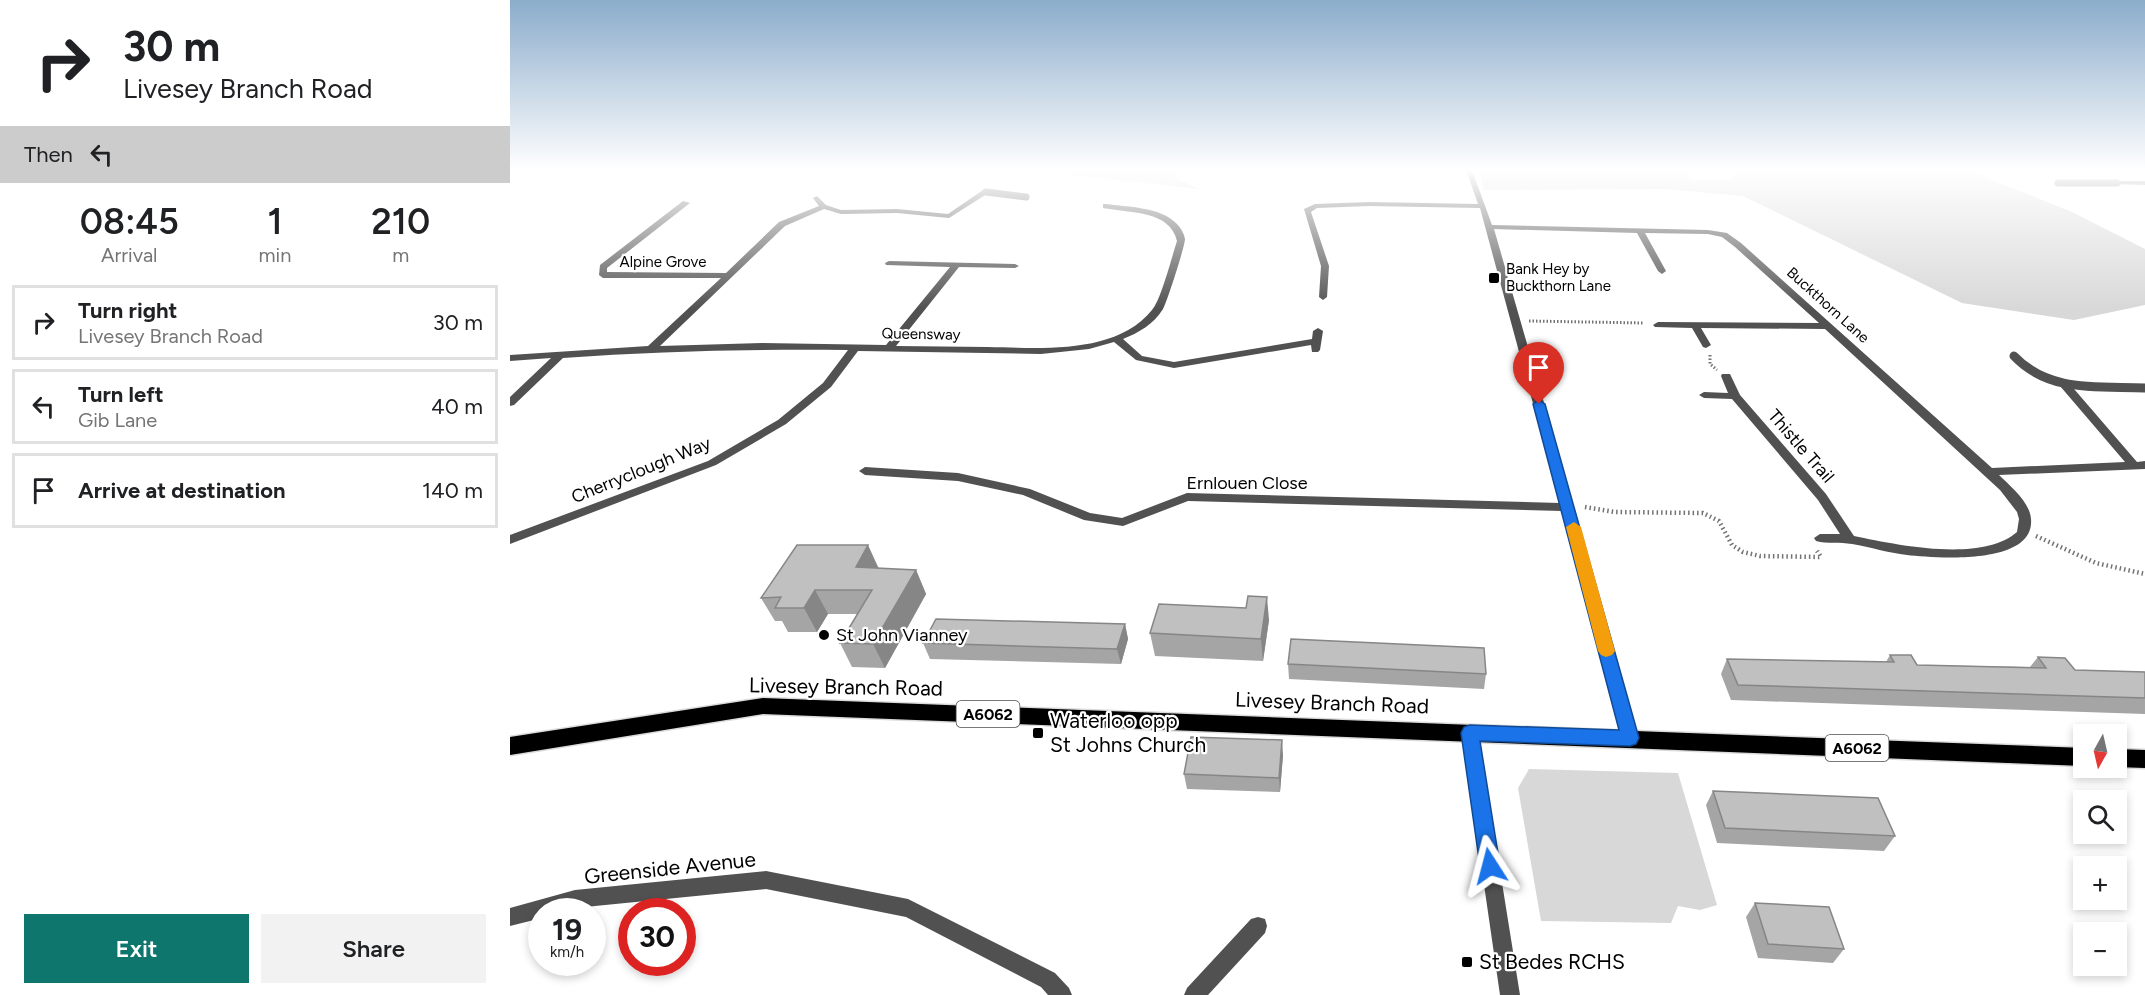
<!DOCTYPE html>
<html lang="en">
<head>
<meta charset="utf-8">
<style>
	:root { --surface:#fff; --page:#f2f2f2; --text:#202124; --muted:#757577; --line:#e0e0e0; --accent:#0f766e }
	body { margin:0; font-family:Figtree,sans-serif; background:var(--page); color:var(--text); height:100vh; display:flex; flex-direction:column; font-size:22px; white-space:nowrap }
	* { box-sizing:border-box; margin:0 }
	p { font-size:20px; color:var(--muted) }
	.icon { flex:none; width:33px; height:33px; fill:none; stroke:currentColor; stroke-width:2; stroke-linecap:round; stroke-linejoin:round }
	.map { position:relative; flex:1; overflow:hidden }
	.sheet { display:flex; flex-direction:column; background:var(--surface); width:510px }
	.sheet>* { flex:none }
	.hud { background:#fff; color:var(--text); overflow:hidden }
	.needle { width:39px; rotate:188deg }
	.controls { position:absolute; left:1563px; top:724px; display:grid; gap:12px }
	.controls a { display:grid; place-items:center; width:54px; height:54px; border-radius:0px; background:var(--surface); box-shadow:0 3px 9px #0003; font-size:30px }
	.speed { position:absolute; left:18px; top:898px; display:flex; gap:12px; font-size:30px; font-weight:700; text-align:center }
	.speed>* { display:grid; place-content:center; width:78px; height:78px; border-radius:50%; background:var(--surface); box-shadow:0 3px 9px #0003; line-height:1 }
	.speed small { font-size:15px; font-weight:400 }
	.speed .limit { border:9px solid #d22; background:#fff; color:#111 }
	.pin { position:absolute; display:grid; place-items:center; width:51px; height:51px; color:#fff; margin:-62px -26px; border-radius:50% 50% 50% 0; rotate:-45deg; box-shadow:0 0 6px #0007 }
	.pin .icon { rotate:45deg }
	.me { position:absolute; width:66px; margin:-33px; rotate:351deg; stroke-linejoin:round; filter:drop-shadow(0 0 4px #0008) }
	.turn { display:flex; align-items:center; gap:21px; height:126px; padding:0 24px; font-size:27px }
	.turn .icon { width:78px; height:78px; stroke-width:2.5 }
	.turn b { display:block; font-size:42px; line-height:51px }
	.then { display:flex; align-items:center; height:57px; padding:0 24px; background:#0003; gap:12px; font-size:22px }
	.eta { display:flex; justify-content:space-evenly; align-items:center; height:102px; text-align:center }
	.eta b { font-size:36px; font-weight:600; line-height:42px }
	.button { display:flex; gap:12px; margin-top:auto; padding:12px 24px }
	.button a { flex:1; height:69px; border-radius:0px; background:var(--accent); color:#fff; font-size:24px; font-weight:600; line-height:69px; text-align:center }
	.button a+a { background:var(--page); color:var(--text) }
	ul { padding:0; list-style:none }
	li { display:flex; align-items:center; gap:18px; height:75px; margin:0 12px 9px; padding:0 12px; border:3px solid var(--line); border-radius:0px }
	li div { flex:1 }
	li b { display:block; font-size:22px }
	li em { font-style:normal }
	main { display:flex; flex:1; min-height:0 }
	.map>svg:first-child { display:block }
	.green { fill:#d8d8d8 }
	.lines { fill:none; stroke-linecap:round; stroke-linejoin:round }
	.primary-casing { stroke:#dbdbdb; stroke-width:3 }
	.path-far1 { stroke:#737373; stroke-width:3; stroke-dasharray:1.5 2; stroke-linecap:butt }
	.path { stroke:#737373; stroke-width:4.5; stroke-dasharray:1.5 3; stroke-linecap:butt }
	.service-far1 { stroke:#515151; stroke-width:7 }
	.service { stroke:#515151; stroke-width:9 }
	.minor { fill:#515151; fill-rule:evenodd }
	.primary { fill:#000; fill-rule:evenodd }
	.wall { fill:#a5a5a5 }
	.shaded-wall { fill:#868686 }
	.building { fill:#c0c0c0; stroke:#868686; stroke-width:1.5 }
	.route { fill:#1a73e8; stroke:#114b97; stroke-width:1.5 }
	.slow { fill:#f59e0b }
	.poi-dot { fill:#000; stroke:#fff; stroke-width:2 }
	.labels { text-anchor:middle; stroke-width:4.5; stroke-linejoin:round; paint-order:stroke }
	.far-street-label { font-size:15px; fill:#000; stroke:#fff }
	.far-poi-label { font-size:15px; fill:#000; stroke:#fff; text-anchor:start }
	.shield { fill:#fff; stroke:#4c4c4c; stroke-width:1.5 }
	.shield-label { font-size:16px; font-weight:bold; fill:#000 }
	.street-label { font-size:18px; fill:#000; stroke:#fff }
	.poi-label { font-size:18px; fill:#000; stroke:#fff; text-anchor:start }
	.near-street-label { font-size:21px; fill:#000; stroke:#fff }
	.near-poi-label { font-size:21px; fill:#000; stroke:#fff; text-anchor:start }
</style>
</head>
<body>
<main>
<section class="sheet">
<div class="hud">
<div class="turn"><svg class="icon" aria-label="right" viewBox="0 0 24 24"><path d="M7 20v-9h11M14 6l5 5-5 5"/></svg><div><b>30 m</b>Livesey Branch Road</div></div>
<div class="then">Then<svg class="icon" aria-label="left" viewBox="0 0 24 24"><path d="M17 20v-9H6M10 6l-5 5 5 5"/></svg></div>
</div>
<div class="eta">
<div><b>08:45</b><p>Arrival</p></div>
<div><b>1</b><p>min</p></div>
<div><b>210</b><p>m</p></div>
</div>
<ul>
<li><svg class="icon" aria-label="right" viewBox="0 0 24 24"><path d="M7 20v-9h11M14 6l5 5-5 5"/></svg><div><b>Turn right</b><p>Livesey Branch Road</p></div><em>30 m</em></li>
<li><svg class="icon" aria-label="left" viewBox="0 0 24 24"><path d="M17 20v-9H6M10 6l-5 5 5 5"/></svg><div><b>Turn left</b><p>Gib Lane</p></div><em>40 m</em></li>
<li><svg class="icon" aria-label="arrive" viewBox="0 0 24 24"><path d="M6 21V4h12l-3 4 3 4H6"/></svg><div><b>Arrive at destination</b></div><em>140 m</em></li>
</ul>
<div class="button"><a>Exit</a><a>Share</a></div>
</section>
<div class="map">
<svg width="1635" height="995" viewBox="0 0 1635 995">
	<rect width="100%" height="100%" fill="#fff"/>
	<path class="green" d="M518,170H666L665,178L689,189Z
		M970,170H1174L1182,180H1221L1231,170H1465L1477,178L1562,212L1635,249V305L1564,320L1452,303L1233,196L1156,189L973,190Z
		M1019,769L1168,773L1207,905L1190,910L1168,906L1161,923L1031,921L1008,788Z"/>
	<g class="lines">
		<defs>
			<path id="primary" d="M253,698L1574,748V766L253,714L0,755V737Z
				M1606,749L1635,750V768L1606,767Z"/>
		</defs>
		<use href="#primary" class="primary-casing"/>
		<path class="path-far1" d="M1019,321L1134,323
			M1200,355V364L1207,370"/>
		<path class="path" d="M1075,507L1105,512L1193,513L1209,521L1222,545L1233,552L1250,556L1311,557L1307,551
			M1526,536L1586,563L1635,574"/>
		<path class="service-far1" d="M1548,183H1607
			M476,192L516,197"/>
		<path class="service" d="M1504,356C1539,393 1588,386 1635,388"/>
		<path class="minor" d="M956,170H962L982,225L1198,230L1217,233L1231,243L1482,468L1615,462L1550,386L1549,384L1554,381L1558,382L1627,462L1635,461V469L1489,475C1500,486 1520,502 1521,519C1525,566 1425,558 1397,555C1378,553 1361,547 1342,544C1330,542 1317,544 1306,541L1304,538L1310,534H1330L1308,500L1222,399L1194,398L1189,395L1194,392L1218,393L1211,376L1212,374H1220L1230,395L1316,494L1344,536C1387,545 1472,563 1507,532L1509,519L1507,512L1490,490L1315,329L1191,328L1201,345L1196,348L1193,347L1182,328L1145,327L1143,325L1148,322L1309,323L1225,247L1212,237L1198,234L1135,233L1156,271L1152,274L1148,271L1127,233L984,229L1064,507L1128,738L1126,743L1120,745L1114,743L1112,738L1052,511L678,501L613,526L574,520L513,495L448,481L355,475L349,471L355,467L448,473L520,489L580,513L612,518L677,493L1050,503L970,208L859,206L807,208L801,212L819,266L817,297L813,300L809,297L811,266L794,209L805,204L859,202L968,204Z
			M1607,181H1635V185L1605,184L1604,183Z
			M473,190L480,192L439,218L387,213L331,214L314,209L275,226L150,346L252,343L376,345L440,267L376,265L375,263L379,261L505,264L509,266L505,268L449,267L386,346C417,346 447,347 478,347C530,348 606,355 642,310C651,300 662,256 667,241C660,210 619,213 593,208V204H596C618,207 650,207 666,223C671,228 674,233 675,239C675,246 657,302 653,309C644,324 628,333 613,339L632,356L664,362L802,339L803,331L808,328L813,331L810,350L808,352H802L801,345L664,368L626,360L604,342L579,349L531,354L348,351L321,387L276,424L206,465L0,544V535L198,461L268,420L313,383L338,350C243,349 148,351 53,358L4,405L0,406V397L41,358L0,361V355L138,346L211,278H93L89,275L90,265L173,201L180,203L97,268V272L216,273L269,222L309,206L303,198L307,196L316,205L331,210L387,209L438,214Z
			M960,726L966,728L968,733L1010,995H990L952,733L954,728Z
			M256,871L398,899L545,973L559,988L562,995H538L531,987L396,917L256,889L65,908L51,912H32V918L0,926V908L65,890Z
			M748,917L755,919L757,926L755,933L698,995H674L677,988L741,919Z"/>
		<use href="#primary" class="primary"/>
	</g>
	<path class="wall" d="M369,568L406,570L416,594L375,668L342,667L330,643L347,614H318L307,632H278L272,621H265L251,598Z
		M759,620L753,661L645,656L640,633Z
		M615,624L618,639L611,664L420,659L413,643Z
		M1380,655L1407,665L1520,667L1528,657L1565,670L1635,672V714L1221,700L1211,674L1217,659L1376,662Z
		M778,664L976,674L974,689L779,679Z
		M773,755L770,792L677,789L674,774Z
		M1203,791L1385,836L1374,851L1207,843L1196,805Z
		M1245,903L1334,949L1323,963L1248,958L1236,917Z"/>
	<path class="shaded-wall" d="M358,545L369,569L357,591L346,567Z
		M406,570L416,594L375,668L363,644Z
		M305,590L318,614L307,632L294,608Z
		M757,597L759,620L753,661L751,639Z
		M615,624L618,639L611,664L607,649Z
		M772,740L773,755L770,792L769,778Z"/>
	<path class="building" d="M287,545H358L346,567L406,570L363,644L330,643L362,590H305L294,608H265L271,597L251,598Z
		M738,596L757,597L751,639L640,633L649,604L736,608Z
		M426,619L615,624L607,649L413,643Z
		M781,639L974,648L976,674L778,664Z
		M1380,655H1401L1407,665L1536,668L1528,657L1555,658L1565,670L1635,672V698L1228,685L1217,659L1384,662Z
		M681,737L772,740L769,778L674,774Z
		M1203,791L1368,798L1385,836L1215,828Z
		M1245,903L1319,907L1334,949L1258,944Z"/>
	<linearGradient id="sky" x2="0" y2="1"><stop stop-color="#8baccb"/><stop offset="0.55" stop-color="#fff"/><stop offset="1" stop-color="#fff" stop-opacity="0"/></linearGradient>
	<rect width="1635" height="309" fill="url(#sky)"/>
	<path class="route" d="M1029,400L1035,404L1129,738L1126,744L1120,746L970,741L990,866L987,873L980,876L973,873L970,866L951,733L954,727L960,725L1109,730L1023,404Z"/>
	<path class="slow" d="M1064,522L1071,527L1105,651L1102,655L1096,657L1091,655L1088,651L1056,527Z"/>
	<g class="poi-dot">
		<rect x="978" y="272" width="12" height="12" rx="3"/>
		<circle cx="314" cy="635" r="6"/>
		<rect x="522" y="727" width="12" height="12" rx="3"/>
		<rect x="951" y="956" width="12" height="12" rx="3"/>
	</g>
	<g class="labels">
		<g class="far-street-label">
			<text x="153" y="267">Alpine Grove</text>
			<text transform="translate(1318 305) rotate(42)" y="5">Buckthorn Lane</text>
			<text transform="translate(411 334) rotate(1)" y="5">Queensway</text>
		</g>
		<g class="far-poi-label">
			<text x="996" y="274">Bank Hey by<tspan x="996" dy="17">Buckthorn Lane</tspan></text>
		</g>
		<g class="shield">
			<rect x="446.5" y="701" width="63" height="26" rx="4.5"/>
			<rect x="1315.5" y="735" width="63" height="26" rx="4.5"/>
		</g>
		<g class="shield-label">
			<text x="478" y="720">A6062</text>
			<text x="1347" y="754">A6062</text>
		</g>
		<g class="street-label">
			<text transform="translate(1291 446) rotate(49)" y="6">Thistle Trail</text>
			<text transform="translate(131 470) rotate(-22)" y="6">Cherryclough Way</text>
			<text x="737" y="489">Ernlouen Close</text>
		</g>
		<g class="poi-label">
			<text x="326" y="641">St John Vianney</text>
		</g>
		<g class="near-street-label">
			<text transform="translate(336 687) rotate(1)" y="7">Livesey Branch Road</text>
			<text transform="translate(822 703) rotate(2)" y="7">Livesey Branch Road</text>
			<text transform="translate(160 868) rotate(-6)" y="7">Greenside Avenue</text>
		</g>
		<g class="near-poi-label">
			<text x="540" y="728">Waterloo opp<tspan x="540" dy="24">St Johns Church</tspan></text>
			<text x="969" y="969">St Bedes RCHS</text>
		</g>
	</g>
</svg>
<div class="controls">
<a><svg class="needle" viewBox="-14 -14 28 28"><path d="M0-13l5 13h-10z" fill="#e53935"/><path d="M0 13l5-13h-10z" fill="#757577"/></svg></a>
<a><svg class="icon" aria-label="search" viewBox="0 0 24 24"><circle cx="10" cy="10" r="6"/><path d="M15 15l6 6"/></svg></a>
<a>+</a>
<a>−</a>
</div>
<div class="speed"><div>19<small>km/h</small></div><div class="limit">30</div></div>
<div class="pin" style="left:1029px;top:404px;background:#d93025"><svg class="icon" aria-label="arrive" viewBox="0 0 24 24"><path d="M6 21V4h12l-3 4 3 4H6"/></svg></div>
<svg class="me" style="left:980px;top:866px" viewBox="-20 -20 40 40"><path d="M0-17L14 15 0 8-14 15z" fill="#1a73e8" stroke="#fff" stroke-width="4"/></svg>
</div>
</main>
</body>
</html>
